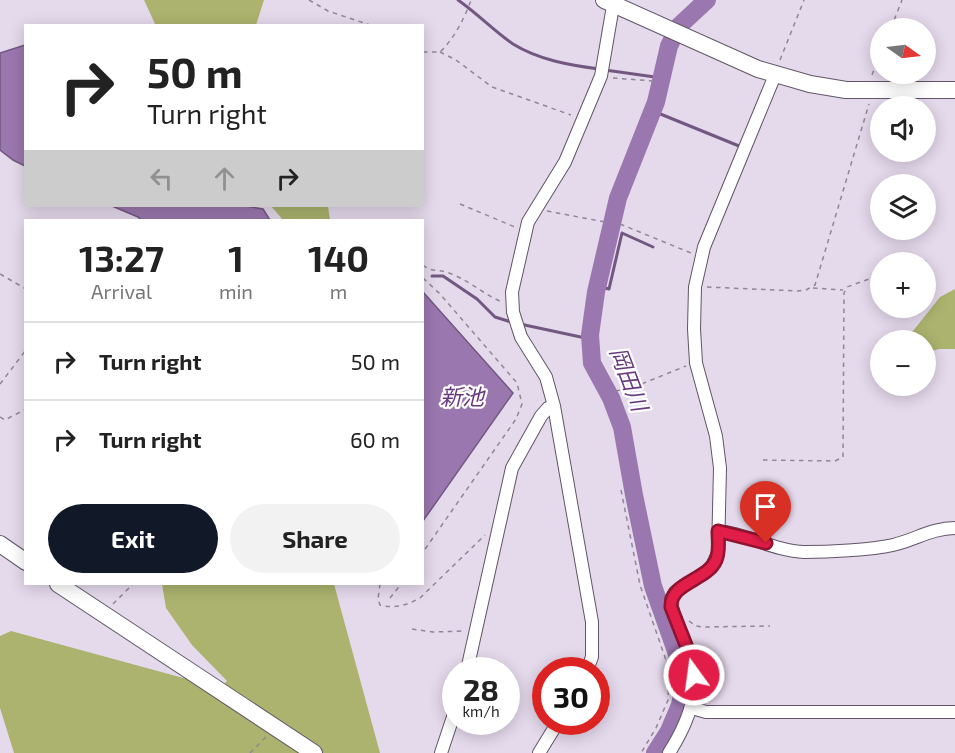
<!DOCTYPE html>
<html lang="en">
<head>
<meta charset="utf-8">
<style>
	:root { --surface:#fff; --page:#f2f2f2; --text:#222; --muted:#767676; --line:#e0e0e0; --accent:#111827 }
	body { margin:0; font-family:"Exo 2","Noto Sans JP",sans-serif; background:var(--page); color:var(--text); height:100vh; display:flex; flex-direction:column; font-size:22px; white-space:nowrap }
	* { box-sizing:border-box; margin:0 }
	p { font-size:20px; color:var(--muted) }
	.icon { flex:none; width:33px; height:33px; fill:none; stroke:currentColor; stroke-width:2; stroke-linecap:round; stroke-linejoin:round }
	.map { position:relative; flex:1; overflow:hidden }
	.details { position:absolute; left:24px; top:219px; width:400px; height:366px; display:flex; flex-direction:column; background:var(--surface); border-radius:0px; box-shadow:0 3px 15px #0003 }
	.details>* { flex:none }
	.guide { position:absolute; left:24px; top:24px; width:400px; height:183px; border-radius:0px; box-shadow:0 3px 15px #0003; background:#fff; color:var(--text); overflow:hidden }
	.needle { width:39px; rotate:104deg }
	.controls { position:absolute; left:870px; top:18px; display:grid; gap:12px }
	.controls a { display:grid; place-items:center; width:66px; height:66px; border-radius:50%; background:var(--surface); box-shadow:0 3px 15px #0003; font-size:30px }
	.speed { position:absolute; left:442px; top:657px; display:flex; gap:12px; font-size:30px; font-weight:700; text-align:center }
	.speed>* { display:grid; place-content:center; width:78px; height:78px; border-radius:50%; background:var(--surface); box-shadow:0 3px 15px #0003; line-height:1 }
	.speed small { font-size:15px; font-weight:400 }
	.speed .limit { border:9px solid #d22; background:#fff; color:#111 }
	.pin { position:absolute; display:grid; place-items:center; width:51px; height:51px; color:#fff; margin:-62px -26px; border-radius:50% 50% 50% 0; rotate:-45deg; box-shadow:0 0 6px #0007 }
	.pin .icon { rotate:45deg }
	.me { position:absolute; width:66px; margin:-33px; rotate:346deg; stroke-linejoin:round; filter:drop-shadow(0 0 4px #0008) }
	.turn { display:flex; align-items:center; gap:21px; height:126px; padding:0 24px; font-size:27px }
	.turn .icon { width:78px; height:78px; stroke-width:2.5 }
	.turn b { display:block; font-size:42px; line-height:51px }
	.lanes { display:flex; align-items:center; height:57px; padding:0 24px; background:#0003; justify-content:center; gap:30px; direction:ltr }
	.lanes .off { opacity:.35 }
	.eta { display:flex; justify-content:space-evenly; align-items:center; height:102px; text-align:center }
	.eta b { font-size:36px; font-weight:700; line-height:42px }
	.button { display:flex; gap:12px; margin-top:auto; padding:12px 24px }
	.button a { flex:1; height:69px; border-radius:36px; background:var(--accent); color:#fff; font-size:24px; font-weight:700; line-height:69px; text-align:center }
	.button a+a { background:var(--page); color:var(--text) }
	ul { padding:0; list-style:none }
	li { display:flex; align-items:center; gap:18px; height:78px; padding:0 24px; border-top:2px solid var(--line) }
	li div { flex:1 }
	li b { display:block; font-size:22px }
	li em { font-style:normal }
	.map>svg:first-child { display:block }
	.forest { fill:#abb36e }
	.water { fill:#9b77af; stroke:#725881; stroke-width:1.5 }
	.lines { fill:none; stroke-linecap:round; stroke-linejoin:round }
	.stream { stroke:#725881; stroke-width:3 }
	.river { stroke:#9b77af; stroke-width:18 }
	.street-casing { stroke:#605666; stroke-width:14 }
	.secondary-casing { stroke:#605666; stroke-width:18 }
	.path { stroke:#8f8794; stroke-width:1.5; stroke-dasharray:4.5 4.5; stroke-linecap:butt }
	.street { stroke:#fff; stroke-width:12 }
	.secondary { stroke:#fff; stroke-width:16 }
	.route-casing { stroke:#92132f; stroke-width:15 }
	.route { stroke:#e11d48; stroke-width:10 }
	.labels { text-anchor:middle; stroke-width:4.5; stroke-linejoin:round; paint-order:stroke }
	.water-label { font-size:22px; font-style:italic; fill:#67387e; stroke:#fff }
</style>
</head>
<body>
<div class="map">
<svg width="955" height="753" viewBox="0 0 955 753">
	<rect width="100%" height="100%" fill="#e5d9ec"/>
	<path class="forest" d="M144,0H264L256,25L156,26Z
		M271,206H328L330,220H283Z
		M955,289V349H939L926,353V340H906L901,336L913,331L940,297Z
		M162,584H334L380,753H14L0,708V636L11,631L220,688L227,681L192,645L166,608Z"/>
	<path class="water" d="M25,45H26L25,166L13,160L0,150V53Z
		M112,206H246L263,209L270,220H141L138,217Z
		M423,292L513,393L423,521Z"/>
	<g class="lines">
		<path class="stream" d="M458,0C478,14 494,31 513,44C539,60 569,65 599,69
			M605,70L662,78
			M653,111L739,146
			M432,276H443L477,299L495,317L511,322
			M598,286L609,289L622,233L653,247
			M520,324L590,339"/>
		<path class="river" d="M655,753L669,731L680,705L682,694L681,674L677,654L653,586L634,495L622,427L611,398L592,363L590,335L596,292L618,198L656,102L669,46L679,26L707,0"/>
		<defs>
			<path id="street" d="M719,531C747,534 775,551 804,552C828,552 870,550 893,545C915,540 932,528 955,528
				M467,670L512,468L541,416L548,408L554,406
				M587,670L592,657V622L554,406L546,377L521,337L513,312L512,292L528,222L565,162L601,76L614,0
				M692,708L706,712H955
				M441,753L456,708
				M539,753L558,722
				M669,753C694,713 702,684 684,639C679,626 671,613 671,599L675,592L711,568L718,553L720,468L716,436L696,363L694,329L695,287L704,247L775,75"/>
			<path id="secondary" d="M604,0L758,69L810,84L846,90H955
				M0,544L26,562
				M58,584L314,753"/>
		</defs>
		<use href="#street" class="street-casing"/>
		<use href="#secondary" class="secondary-casing"/>
		<path class="path" d="M309,0L328,11L373,26
			M891,28L902,0
			M423,52H440C453,40 465,18 471,0
			M440,52L456,60L492,87L571,115
			M780,60L804,0
			M872,75L880,54
			M613,78L654,81
			M460,204L515,227
			M547,211L605,222
			M620,224L691,253
			M922,262L926,261
			M423,265C431,272 436,269 446,272C466,278 483,294 502,302
			M0,274L26,289
			M423,278L440,294L517,383L522,404L516,419L423,552
			M707,287L798,291L806,290L815,285L869,104
			M813,288L843,290
			M0,384L26,350
			M616,391L639,385L686,366
			M0,417L5,420L26,409
			M763,460L835,461L843,457L844,293L847,287L880,275
			M621,490L640,585L669,669L668,700L656,728L641,753
			M380,584L378,599L380,605C395,609 407,605 420,598L485,535
			M390,598L401,584
			M113,604L133,584
			M689,621L696,626L702,627L770,626
			M412,629L433,632L465,631
			M250,753L266,737"/>
		<use href="#street" class="street"/>
		<use href="#secondary" class="secondary"/>
	</g>
	<g class="lines">
		<defs>
			<path id="route" d="M694,675L691,658L671,607C670,582 707,581 716,560C720,551 718,540 718,531L766,543"/>
		</defs>
		<use href="#route" class="route-casing"/>
		<use href="#route" class="route"/>
	</g>
	<g class="labels">
		<g class="water-label">
			<text transform="translate(629 379) rotate(69)" y="8">岡田川</text>
			<text x="462" y="405">新池</text>
		</g>
	</g>
</svg>
<div class="controls">
<a><svg class="needle" viewBox="-14 -14 28 28"><path d="M0-13l5 13h-10z" fill="#e53935"/><path d="M0 13l5-13h-10z" fill="#767676"/></svg></a>
<a><svg class="icon" aria-label="sound" viewBox="0 0 24 24"><path d="M4 9h4l5-4v14l-5-4H4zM17 9q2 3 0 6"/></svg></a>
<a><svg class="icon" aria-label="layers" viewBox="0 0 24 24"><path d="M12 4l9 5-9 5-9-5zM3 14l9 5 9-5"/></svg></a>
<a>+</a>
<a>−</a>
</div>
<div class="speed"><div>28<small>km/h</small></div><div class="limit">30</div></div>
<div class="pin" style="left:766px;top:543px;background:#d93025"><svg class="icon" aria-label="arrive" viewBox="0 0 24 24"><path d="M6 21V4h12l-3 4 3 4H6"/></svg></div>
<svg class="me" style="left:694px;top:675px" viewBox="-20 -20 40 40"><circle r="17" fill="#e11d48" stroke="#fff" stroke-width="3"/><path d="M0-11L8 9 0 5-8 9z" fill="#fff"/></svg>
<div class="guide">
<div class="turn"><svg class="icon" aria-label="right" viewBox="0 0 24 24"><path d="M7 20v-9h11M14 6l5 5-5 5"/></svg><div><b>50 m</b>Turn right</div></div>
<div class="lanes"><svg class="icon off" aria-label="left" viewBox="0 0 24 24"><path d="M17 20v-9H6M10 6l-5 5 5 5"/></svg><svg class="icon off" aria-label="ahead" viewBox="0 0 24 24"><path d="M12 20V5M6 11l6-6 6 6"/></svg><svg class="icon" aria-label="right" viewBox="0 0 24 24"><path d="M7 20v-9h11M14 6l5 5-5 5"/></svg></div>
</div>
<section class="details">
<div class="eta">
<div><b>13:27</b><p>Arrival</p></div>
<div><b>1</b><p>min</p></div>
<div><b>140</b><p>m</p></div>
</div>
<ul>
<li><svg class="icon" aria-label="right" viewBox="0 0 24 24"><path d="M7 20v-9h11M14 6l5 5-5 5"/></svg><div><b>Turn right</b></div><em>50 m</em></li>
<li><svg class="icon" aria-label="right" viewBox="0 0 24 24"><path d="M7 20v-9h11M14 6l5 5-5 5"/></svg><div><b>Turn right</b></div><em>60 m</em></li>
</ul>
<div class="button"><a>Exit</a><a>Share</a></div>
</section>
</div>
</body>
</html>
